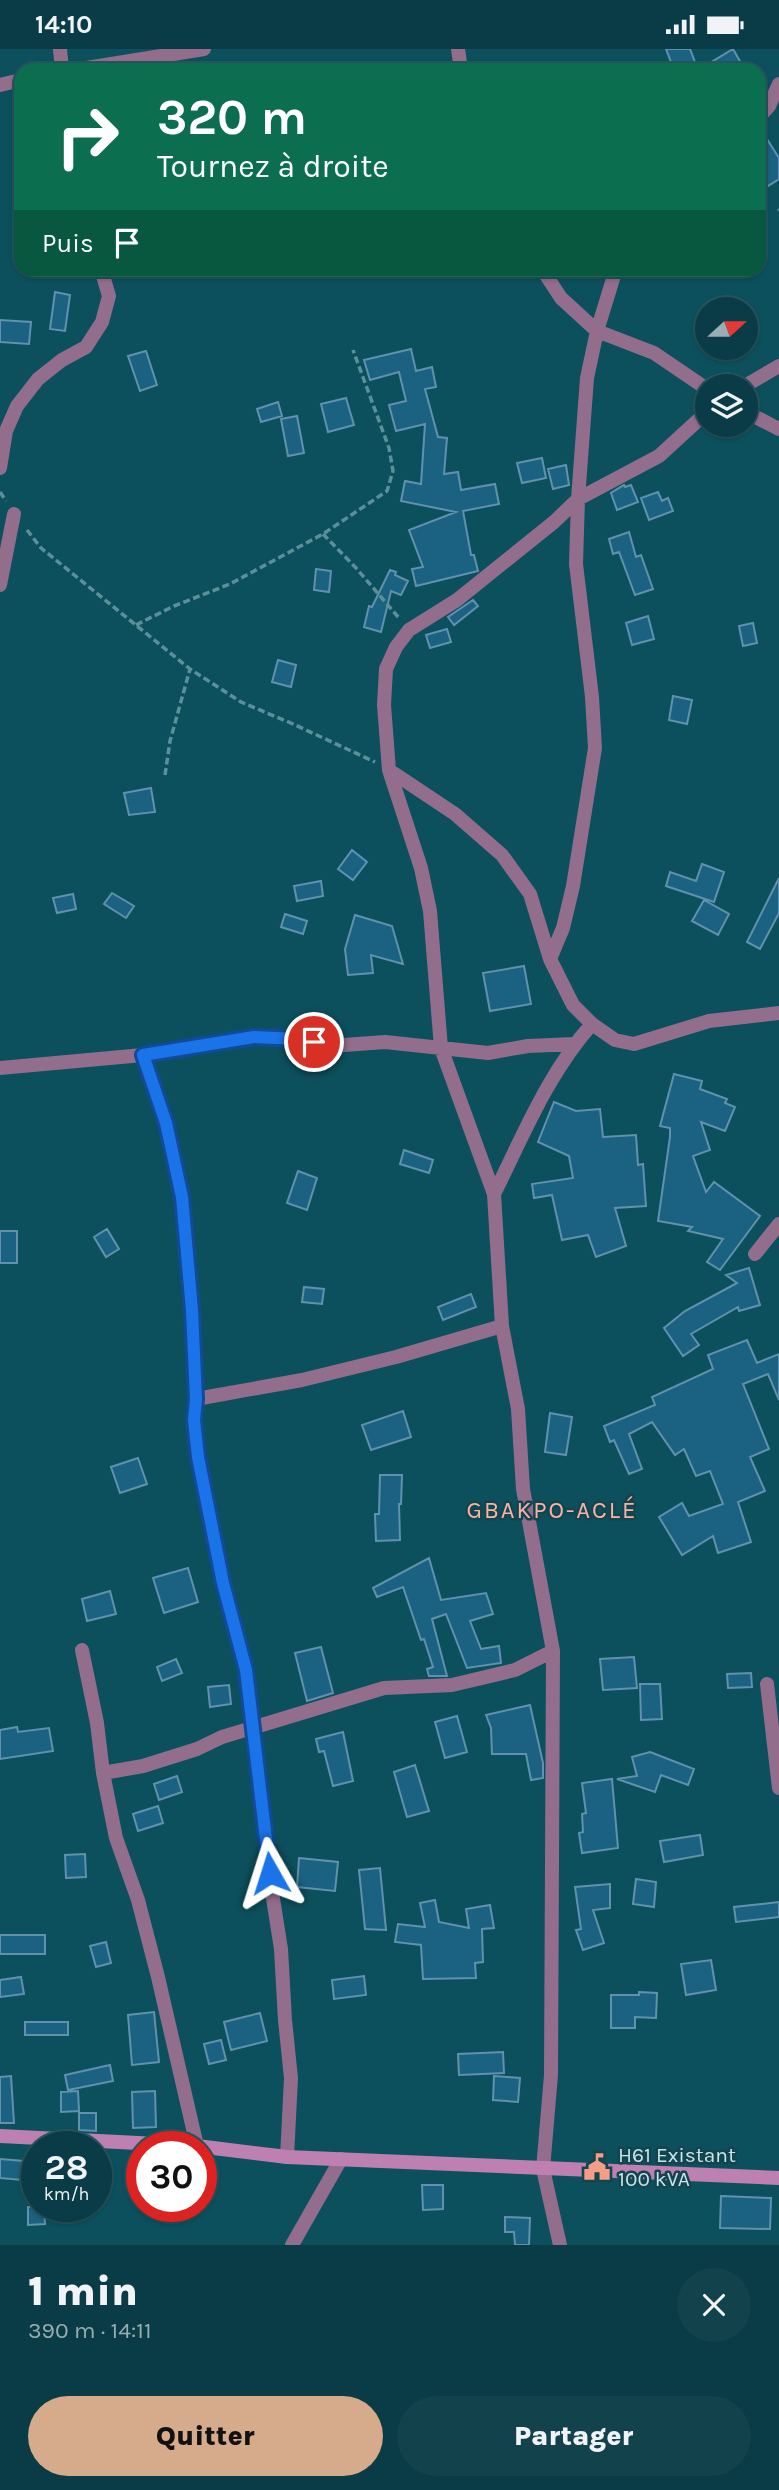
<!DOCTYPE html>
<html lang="fr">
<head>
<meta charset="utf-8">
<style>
	:root { --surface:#093c46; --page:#12434d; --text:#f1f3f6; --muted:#99adb3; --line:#29565f; --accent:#d6ab8b }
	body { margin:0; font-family:Karla,sans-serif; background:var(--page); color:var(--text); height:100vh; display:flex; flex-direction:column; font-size:26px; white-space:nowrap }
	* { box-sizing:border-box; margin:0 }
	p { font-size:23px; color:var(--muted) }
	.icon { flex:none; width:38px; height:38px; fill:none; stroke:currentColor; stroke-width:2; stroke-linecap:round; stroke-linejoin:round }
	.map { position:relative; height:2196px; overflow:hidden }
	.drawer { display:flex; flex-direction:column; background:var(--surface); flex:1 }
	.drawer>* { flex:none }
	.guide { position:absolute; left:14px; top:14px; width:752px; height:214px; border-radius:21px; box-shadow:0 2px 5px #0004,0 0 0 2px var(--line); background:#0b6e4f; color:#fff; overflow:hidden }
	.needle { width:46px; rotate:69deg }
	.controls { position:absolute; left:695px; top:248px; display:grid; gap:14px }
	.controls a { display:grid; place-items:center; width:63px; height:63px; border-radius:50%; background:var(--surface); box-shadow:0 2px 5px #0004,0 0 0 2px var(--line); font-size:35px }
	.speed { position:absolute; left:21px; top:2082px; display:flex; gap:14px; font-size:35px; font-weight:700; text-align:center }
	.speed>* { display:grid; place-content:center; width:91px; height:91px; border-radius:50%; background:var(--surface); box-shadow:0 2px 5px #0004,0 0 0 2px var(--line); line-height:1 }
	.speed small { font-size:18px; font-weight:400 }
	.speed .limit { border:10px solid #d22; background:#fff; color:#111 }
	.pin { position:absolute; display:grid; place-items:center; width:60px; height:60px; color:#fff; margin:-30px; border:4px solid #fff; border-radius:50%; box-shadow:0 2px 7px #0007 }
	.me { position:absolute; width:77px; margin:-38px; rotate:354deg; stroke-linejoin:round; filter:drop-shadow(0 0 5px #0008) }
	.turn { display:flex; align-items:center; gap:24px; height:147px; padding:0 28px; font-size:32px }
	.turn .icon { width:91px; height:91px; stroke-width:2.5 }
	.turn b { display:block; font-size:49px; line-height:60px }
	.then { display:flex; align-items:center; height:66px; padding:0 28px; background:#0003; gap:14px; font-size:26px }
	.round { display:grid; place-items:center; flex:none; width:74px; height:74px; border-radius:37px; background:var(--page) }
	.overview { display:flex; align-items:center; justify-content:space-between; height:119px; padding:0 28px }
	h1 { font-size:42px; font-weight:800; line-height:52px }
	.button { display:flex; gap:14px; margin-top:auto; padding:14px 28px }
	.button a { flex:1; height:80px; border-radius:42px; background:var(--accent); color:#111; font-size:28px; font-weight:800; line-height:80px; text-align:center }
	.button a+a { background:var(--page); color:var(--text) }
	.status { display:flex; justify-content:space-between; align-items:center; height:49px; padding:0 35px; background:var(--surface); direction:ltr }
	.status svg { height:19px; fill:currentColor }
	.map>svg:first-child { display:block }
	.building { fill:#1b6181; stroke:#6191ac; stroke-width:2 }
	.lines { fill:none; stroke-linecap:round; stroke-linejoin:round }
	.path { stroke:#5b8f9a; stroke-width:3.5; stroke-dasharray:7 3.5; stroke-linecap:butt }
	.street { stroke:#936d8c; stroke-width:14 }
	.secondary { stroke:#bd80b1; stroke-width:14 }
	.route-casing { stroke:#114b97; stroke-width:18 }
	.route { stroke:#1a73e8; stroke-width:12 }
	.labels { text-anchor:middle; stroke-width:5; stroke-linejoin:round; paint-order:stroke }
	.poi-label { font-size:21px; fill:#c7e5ec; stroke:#14444e; text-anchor:start }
	.quarter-label { font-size:24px; letter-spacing:2px; fill:#f6b4a5; stroke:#14444e }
</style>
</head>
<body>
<div class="status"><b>14:10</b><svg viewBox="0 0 49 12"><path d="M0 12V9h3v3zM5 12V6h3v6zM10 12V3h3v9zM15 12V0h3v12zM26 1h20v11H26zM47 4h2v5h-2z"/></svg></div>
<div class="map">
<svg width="779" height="2196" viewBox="0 0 779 2196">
	<rect width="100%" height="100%" fill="#0c505d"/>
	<path class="building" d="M666,0H690L698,21L733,0L745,21H674Z
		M760,79L779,109V130L768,137L760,124Z
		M55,243L70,246L65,282L50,280Z
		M0,271L31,273L29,295L0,293Z
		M411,300L416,322L432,318L436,338L425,340L438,388L447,389L444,425L458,423L461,441L495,435L499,455L463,462L471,506H474L478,522L416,537L412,520L423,518L409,481L456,463L401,452L405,432L421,435L425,375L396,382L389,356L406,352L399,323L370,331L364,311Z
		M146,302L157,336L140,342L128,307Z
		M346,349L354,376L328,383L321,355Z
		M278,353L282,367L261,373L257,360Z
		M297,367L304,404L288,407L281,370Z
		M542,409L546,429L522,434L517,414Z
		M566,416L569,436L553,440L548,420Z
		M624,436L625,438L631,436L638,453L617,461L611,444Z
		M658,443L662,452L668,449L673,462L649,471L641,449Z
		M629,483L636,508L641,506L653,540L635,546L619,503L613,505L609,490Z
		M316,520L331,522L329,543L314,541Z
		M390,521L396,523L395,526L408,532L401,546L391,542L381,583L364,578L369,557L372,558Z
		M473,551L478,557L454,576L448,568Z
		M648,567L654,590L632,596L626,574Z
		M753,574L757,594L743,597L739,577Z
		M447,580L451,593L430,599L426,586Z
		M278,611L296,616L291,638L272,633Z
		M673,647L692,651L687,675L669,671Z
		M151,739L155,763L129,766L124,744Z
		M352,801L367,813L353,831L338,820Z
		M702,815L724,823L714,853L666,837L670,823L696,832Z
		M779,829V864L760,900L747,893Z
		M321,832L323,847L297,852L294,837Z
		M112,844L134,857L126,869L104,855Z
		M73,845L76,860L57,864L53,849Z
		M704,851L729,865L718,886L692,872Z
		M285,865L307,872L303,885L281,878Z
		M355,866L392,877L403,915L371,906L373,924L348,926L345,900Z
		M524,917L531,955L490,962L483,924Z
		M674,1025L702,1032L700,1040L727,1050L725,1054L735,1058L725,1082L701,1073L710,1101L693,1107L706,1143L714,1133L760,1167L720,1221L707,1213L723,1190L688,1182L692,1178L658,1172L670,1088V1079L660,1077Z
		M554,1053L576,1062L600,1060L603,1088L636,1086L638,1116L643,1115L646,1157L615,1159L626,1197L596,1208L588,1186L562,1191L552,1146L534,1149L532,1135L573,1129L569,1107L538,1093Z
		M404,1101L433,1111L429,1124L400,1115Z
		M298,1122L317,1129L307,1161L287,1154Z
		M107,1180L119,1200L106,1208L94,1188Z
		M0,1182H17V1214H0Z
		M749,1219L760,1256L739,1262L738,1258L691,1285L699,1296L683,1307L664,1279L685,1262L737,1234L726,1226Z
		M304,1238L324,1240L322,1255L302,1253Z
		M471,1245L476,1258L443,1271L438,1258Z
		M747,1291L757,1314L779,1305V1351L768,1325L743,1335L769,1400L750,1408L765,1442L738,1453L751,1493L718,1504L713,1487L682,1506L659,1468L682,1454L689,1467L723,1455L710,1422L696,1427L684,1400L675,1406L652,1373L629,1385L642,1420L629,1425L614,1391L610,1393L604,1377L655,1356L652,1348L713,1320L708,1306Z
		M403,1362L411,1388L371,1401L362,1376Z
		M550,1364L572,1368L566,1406L545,1403Z
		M138,1409L147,1435L120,1444L111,1418Z
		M380,1426H402L401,1455H399L400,1491L376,1492L375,1465H379Z
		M429,1509L441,1551L486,1544L493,1565L470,1572L481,1600L499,1597L501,1614L467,1619L446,1565L432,1570L447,1627H429L427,1620L433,1618L424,1590L421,1591L403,1538L377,1548L373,1539Z
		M188,1519L198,1553L164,1564L153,1529Z
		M110,1542L116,1565L87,1572L82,1550Z
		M321,1598L333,1644L307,1652L295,1604Z
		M634,1608L637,1639L603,1641L600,1610Z
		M176,1610L182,1624L162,1632L157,1618Z
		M751,1624L752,1638L728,1639L727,1625Z
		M640,1635H660L662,1670L641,1671Z
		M229,1636L231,1655L210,1658L208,1638Z
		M530,1656L543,1714V1729L531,1731L526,1705H492L491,1679L486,1666Z
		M457,1667L467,1703L445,1709L435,1673Z
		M17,1678L18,1683L49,1679L53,1702L0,1710V1681Z
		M343,1683L353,1732L333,1737L324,1702L319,1703L316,1690Z
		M650,1703L694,1720L688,1736L661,1726L655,1743L617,1730L637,1727L632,1708Z
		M415,1716L429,1762L407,1768L394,1723Z
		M177,1727L182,1743L159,1751L154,1735Z
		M612,1730L618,1799L582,1804L579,1784L583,1783L582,1765L586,1764L582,1734Z
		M158,1757L163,1774L138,1782L133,1765Z
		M700,1786L703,1806L664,1813L660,1792Z
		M85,1805L86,1828L66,1829L65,1806Z
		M299,1809L338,1813L335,1842L297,1838Z
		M380,1819L386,1881L365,1880L359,1821Z
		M636,1830L656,1833L654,1858L633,1855Z
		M610,1835V1859L593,1861L604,1894L583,1901L576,1881L581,1880L575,1838Z
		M435,1851L439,1873L469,1879L466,1860L490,1856L494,1879L482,1880L483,1913L475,1914L476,1929L423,1930L421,1896L395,1893L398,1875L425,1878L420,1854Z
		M779,1853V1868L736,1873L734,1858Z
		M0,1886H45V1905H0Z
		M106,1893L111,1914L96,1918L90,1897Z
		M711,1911L716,1941L686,1946L681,1915Z
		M364,1927L366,1946L334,1950L332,1931Z
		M21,1928L24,1945L0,1948V1931Z
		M639,1943L657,1944L656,1969L635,1968V1979H611V1946H639Z
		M154,1963L159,2013L132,2016L128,1966Z
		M260,1964L267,1992L231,2001L224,1973Z
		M25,1973H68V1986H25Z
		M221,1991L226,2011L209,2015L204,1995Z
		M503,2003L504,2024L459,2026L458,2005Z
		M110,2016L113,2032L68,2041L65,2026Z
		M11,2027L14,2074H0V2028Z
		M494,2027L520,2029L518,2053L493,2051Z
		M78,2042L79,2062L61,2063V2043Z
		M155,2042L156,2078L133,2079L132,2043Z
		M79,2064H96V2082L79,2081Z
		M0,2110L24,2112L22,2131L0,2129Z
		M422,2136H443V2160L423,2161Z
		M721,2147L771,2149L770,2180L720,2179Z
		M28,2158H44L45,2175L28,2176Z
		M505,2168L530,2169L529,2196H515L514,2183H505Z"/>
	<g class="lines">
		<path class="path" d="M778,160L779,161
			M0,443L6,452
			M27,481L41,499L190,620L241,653L293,675L375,713
			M323,485L357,520L399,569
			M136,576L174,557L230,535L323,485L387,442L393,422L389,399L353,301
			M165,726L170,692L190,620"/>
		<path class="street" d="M60,0L62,21
			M458,0L461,21
			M74,21L204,0
			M0,36L21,31
			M760,67L769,57L779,35
			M542,220L561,249L597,282L654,304L707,340
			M743,338L779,317
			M746,363L779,380
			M0,419L6,382L17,357L38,330L62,311L86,298L102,273L109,247L101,220
			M0,536L14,465
			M389,721L455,765L502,806L530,845L550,910L573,956L592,975L615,991L634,995L709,972L779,964
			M550,910L563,879L573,837L595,699L592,648L576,515L578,450L587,329L597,282L616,220
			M143,1006L166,1074L182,1148L192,1261L196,1350L194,1371L198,1408L223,1534L246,1621L269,1824L281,1900L285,1971L291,2029L287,2108
			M0,1019L143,1006L254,988L297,990L330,997L385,993L488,1004L528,997L574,995
			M494,1145C523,1087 548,1024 592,975
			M755,1205L779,1175
			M196,1350L302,1331L396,1308L502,1277
			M82,1601L97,1674L103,1724L116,1789L138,1851L158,1928L197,2097
			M767,1635L779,1739
			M103,1724L143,1717L197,1700L222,1688L384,1639L452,1636L515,1621L553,1602
			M292,2196L341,2110
			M560,2196L543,2120L551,2026L553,1602L523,1440L518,1360L502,1277L494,1145L441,999L430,862L421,819L389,721L384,656L386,620L396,598L409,581L457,551L554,473L578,450L659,407L707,363"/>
		<path class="secondary" d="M0,2087L197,2097L287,2108L779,2129"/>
	</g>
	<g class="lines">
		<defs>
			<path id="route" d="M270,1824L246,1621L223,1534L198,1408L194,1371L196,1350L192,1261L182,1148L166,1074L143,1006L254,988L297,990L314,993"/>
		</defs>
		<use href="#route" class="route-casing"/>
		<use href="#route" class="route"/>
	</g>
	<defs>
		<symbol id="civic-bare" viewBox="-9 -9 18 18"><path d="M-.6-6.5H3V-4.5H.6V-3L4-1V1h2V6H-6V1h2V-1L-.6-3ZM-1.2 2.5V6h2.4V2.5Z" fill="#f49e8a" stroke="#14444e" stroke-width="2.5" paint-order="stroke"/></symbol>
	</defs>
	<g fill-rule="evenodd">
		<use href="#civic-bare" x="578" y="2099" width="38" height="38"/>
	</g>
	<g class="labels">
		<g class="poi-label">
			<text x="618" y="2113">H61 Existant<tspan x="618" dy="24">100 kVA</tspan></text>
		</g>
		<g class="quarter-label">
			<text x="552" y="1469">GBAKPO-ACLÉ</text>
		</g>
	</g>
</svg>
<div class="controls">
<a><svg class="needle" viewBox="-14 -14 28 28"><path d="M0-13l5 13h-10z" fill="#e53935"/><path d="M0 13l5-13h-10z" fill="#99adb3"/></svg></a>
<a><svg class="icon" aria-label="layers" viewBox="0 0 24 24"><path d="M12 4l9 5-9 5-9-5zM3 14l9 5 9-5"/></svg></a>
</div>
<div class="speed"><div>28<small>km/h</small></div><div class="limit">30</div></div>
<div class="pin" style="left:314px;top:993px;background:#d93025"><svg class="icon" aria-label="arrive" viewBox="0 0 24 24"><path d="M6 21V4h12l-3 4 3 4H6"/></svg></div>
<svg class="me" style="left:270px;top:1824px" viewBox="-20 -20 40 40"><path d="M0-17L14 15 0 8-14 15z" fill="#1a73e8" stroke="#fff" stroke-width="4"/></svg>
<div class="guide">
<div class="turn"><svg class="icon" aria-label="right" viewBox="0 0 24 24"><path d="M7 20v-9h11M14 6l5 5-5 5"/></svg><div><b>320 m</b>Tournez à droite</div></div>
<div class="then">Puis<svg class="icon" aria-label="arrive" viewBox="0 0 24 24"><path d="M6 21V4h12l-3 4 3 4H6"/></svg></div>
</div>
</div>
<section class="drawer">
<div class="overview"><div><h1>1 min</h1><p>390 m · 14:11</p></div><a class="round"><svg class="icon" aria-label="close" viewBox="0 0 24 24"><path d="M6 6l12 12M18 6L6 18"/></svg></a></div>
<div class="button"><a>Quitter</a><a>Partager</a></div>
</section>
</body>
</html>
